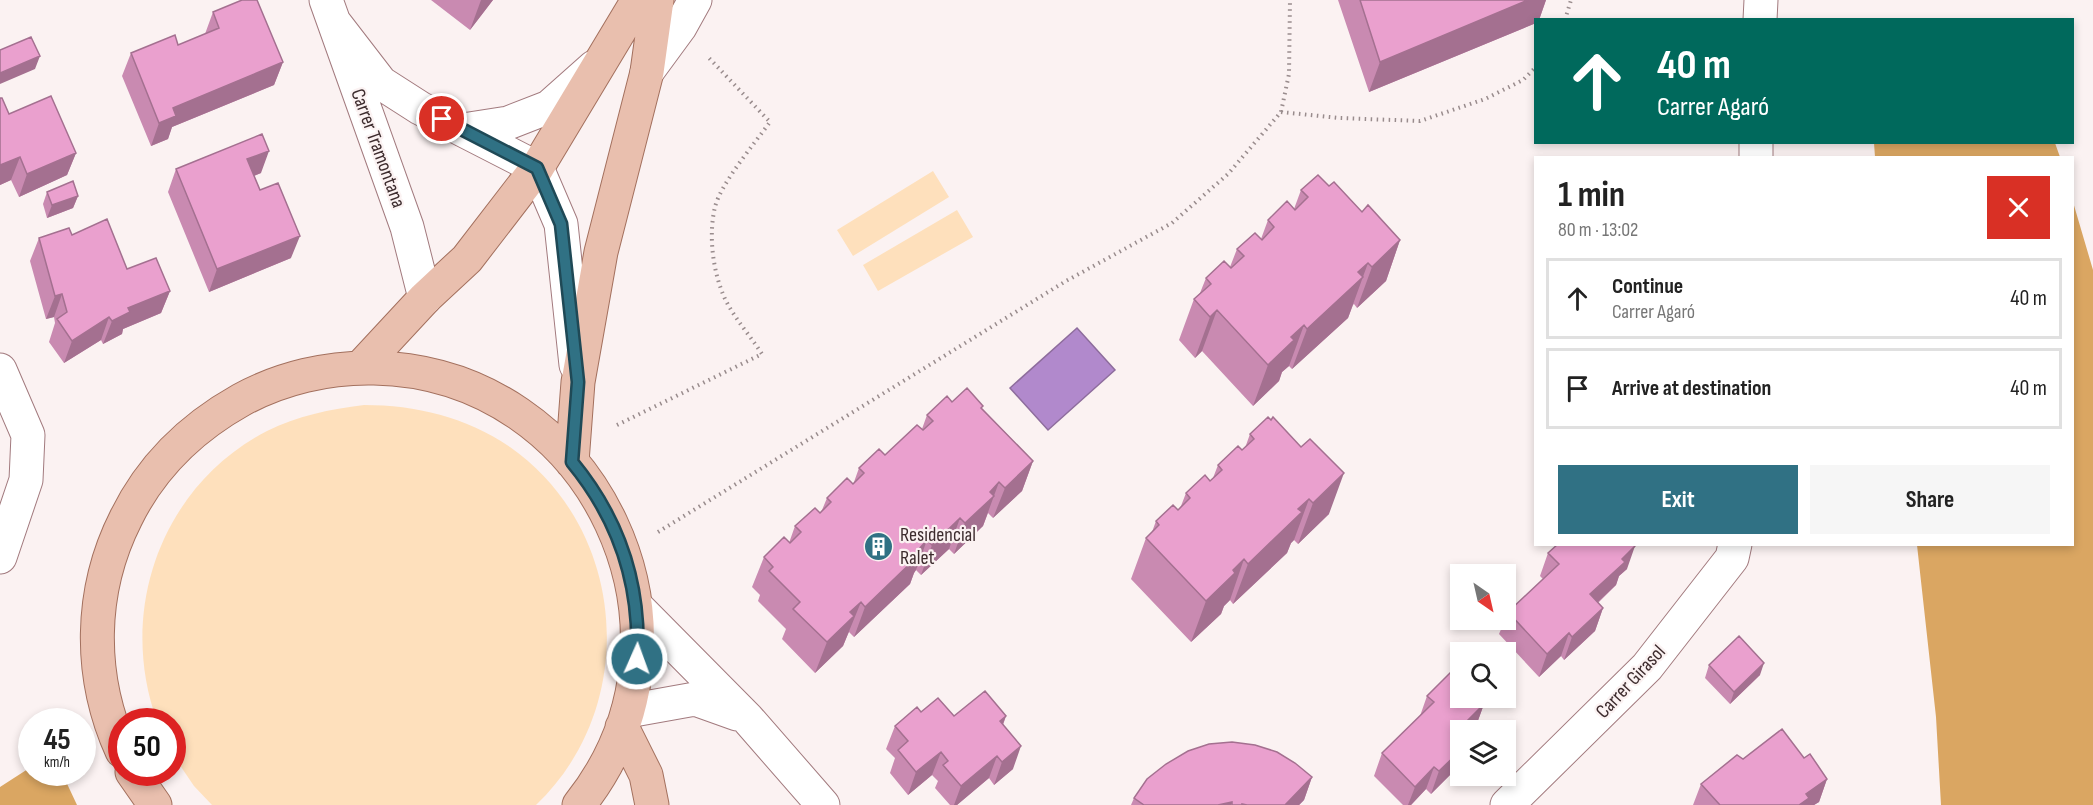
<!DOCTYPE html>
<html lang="en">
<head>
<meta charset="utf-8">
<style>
	:root { --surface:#fff; --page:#f6f6f6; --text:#222; --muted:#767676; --line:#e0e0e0; --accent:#307184 }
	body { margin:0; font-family:"Sofia Sans Condensed",sans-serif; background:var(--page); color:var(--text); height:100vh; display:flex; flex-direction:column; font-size:22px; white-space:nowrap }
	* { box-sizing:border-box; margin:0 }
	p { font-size:20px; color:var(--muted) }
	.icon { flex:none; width:33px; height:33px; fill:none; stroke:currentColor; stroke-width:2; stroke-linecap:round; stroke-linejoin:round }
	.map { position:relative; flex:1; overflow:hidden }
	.sheet { position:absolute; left:1534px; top:156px; width:540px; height:390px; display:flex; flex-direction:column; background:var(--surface); border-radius:0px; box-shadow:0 3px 9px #0003 }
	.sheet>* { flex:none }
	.hud { position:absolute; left:1534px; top:18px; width:540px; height:126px; border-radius:0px; box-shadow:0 3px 9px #0003; background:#00695c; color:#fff; overflow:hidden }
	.needle { width:39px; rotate:146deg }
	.buttons { position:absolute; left:1450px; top:564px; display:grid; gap:12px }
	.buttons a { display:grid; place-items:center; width:66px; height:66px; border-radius:0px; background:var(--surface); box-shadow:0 3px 9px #0003; font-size:30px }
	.speed { position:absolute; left:18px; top:708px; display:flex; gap:12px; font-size:30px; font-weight:700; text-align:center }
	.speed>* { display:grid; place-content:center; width:78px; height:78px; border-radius:50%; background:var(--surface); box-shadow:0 3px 9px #0003; line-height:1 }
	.speed small { font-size:15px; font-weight:400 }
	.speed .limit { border:9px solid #d22; background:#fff; color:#111 }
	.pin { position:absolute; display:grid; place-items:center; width:51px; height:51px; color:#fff; margin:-26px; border:3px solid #fff; border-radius:50%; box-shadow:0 2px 6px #0007 }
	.me { position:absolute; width:66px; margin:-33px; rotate:2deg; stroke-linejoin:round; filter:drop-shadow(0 0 4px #0008) }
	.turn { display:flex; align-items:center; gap:21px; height:126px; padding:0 24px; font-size:27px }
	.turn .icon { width:78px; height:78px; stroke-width:2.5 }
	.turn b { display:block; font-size:42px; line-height:51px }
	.round { display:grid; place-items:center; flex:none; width:63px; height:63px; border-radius:0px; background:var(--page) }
	.summary { display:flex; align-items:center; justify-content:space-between; height:102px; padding:0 24px }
	h1 { font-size:36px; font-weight:700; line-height:45px }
	.cta { display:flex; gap:12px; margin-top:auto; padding:12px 24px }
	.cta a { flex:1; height:69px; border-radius:0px; background:var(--accent); color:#fff; font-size:24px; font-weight:700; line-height:69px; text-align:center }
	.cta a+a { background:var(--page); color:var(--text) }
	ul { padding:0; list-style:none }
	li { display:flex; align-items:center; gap:18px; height:81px; margin:0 12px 9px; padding:0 12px; border:3px solid var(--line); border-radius:0px }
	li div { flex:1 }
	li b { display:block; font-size:22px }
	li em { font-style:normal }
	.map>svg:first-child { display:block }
	.green { fill:#fee0bc }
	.forest { fill:#daa662 }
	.water { fill:#b189cc; stroke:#8e6d9d; stroke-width:1.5 }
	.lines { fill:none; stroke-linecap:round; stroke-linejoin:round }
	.minor-casing { stroke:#a27a7e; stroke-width:35 }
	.major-casing { stroke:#a3705e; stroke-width:35 }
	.path { stroke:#998c8d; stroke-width:4; stroke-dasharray:1.5 4.5; stroke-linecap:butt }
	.minor { stroke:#fff; stroke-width:33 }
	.major { stroke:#e9bfae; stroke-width:33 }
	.wall { fill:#c98ab1 }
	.shaded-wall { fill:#a47090 }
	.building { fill:#eaa0ce; stroke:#a47090; stroke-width:1.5 }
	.route-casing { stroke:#1f4956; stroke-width:15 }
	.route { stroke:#307184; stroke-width:10 }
	.labels { text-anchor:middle; stroke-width:4.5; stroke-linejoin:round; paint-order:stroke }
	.street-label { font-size:20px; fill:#3d2c2e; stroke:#fbf2f2 }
	.poi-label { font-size:20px; fill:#3d2c2e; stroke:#fbf2f2; text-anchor:start }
</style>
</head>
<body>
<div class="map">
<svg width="2093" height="805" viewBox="0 0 2093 805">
	<rect width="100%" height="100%" fill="#fbf2f2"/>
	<path class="green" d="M933,171L949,197L853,256L837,230Z
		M957,210L973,237L878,291L863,265Z
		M364,405C416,405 466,417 510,447C628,530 640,706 536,805H212L194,786L173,755L172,722L157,721C117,611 161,486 267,431C297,416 330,409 364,405Z"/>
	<path class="forest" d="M1874,143H2055L2060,157H1875Z
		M2073,202L2093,270V805H1941L1936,717L1917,545L2073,544Z
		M31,767L32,772L62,773L77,805H0V787Z"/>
	<path class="water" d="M1077,328L1115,370L1048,430L1010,388Z"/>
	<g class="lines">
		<defs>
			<path id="minor" d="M326,0L407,227L425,298
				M1760,20L1761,0
				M334,22L381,83L420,108L537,168L561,224L576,365
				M647,72L680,27L695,0
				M463,130L508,123L549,107L594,67
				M1756,158V142
				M0,370L28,435L26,480L0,557
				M636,606L747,718L823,805
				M628,711L695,699L737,714
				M1507,805L1647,667L1732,558L1735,544"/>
			<path id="major" d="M360,368L425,298L467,259L537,168L638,0
				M572,462L578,382L601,252L647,72L657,0
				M622,727L646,775L652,805
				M122,751C88,676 89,591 126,518C151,467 191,428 241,400C281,378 328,367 374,368C595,372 717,632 579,805
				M132,772L155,805"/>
		</defs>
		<use href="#minor" class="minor-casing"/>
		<use href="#major" class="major-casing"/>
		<path class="path" d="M1565,20L1571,0
			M1281,112L1339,118L1420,121L1485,99L1523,80L1536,67
			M617,425L762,354C751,337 736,320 726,301C713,274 708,236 715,207C721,183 755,143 770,122L709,58
			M658,532L1066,281L1172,223L1228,174L1281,112L1289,74L1290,0"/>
		<use href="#minor" class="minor"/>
		<use href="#major" class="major"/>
	</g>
	<path class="wall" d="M431,0H493L470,30Z
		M1338,0H1546L1539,20H1536V23L1369,92Z
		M213,12L283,62L274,85L172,127L168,139L151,146L122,76L131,53L178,45L205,34Z
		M0,98L9,114L76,153L67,175L19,197L11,180L0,185Z
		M176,169L261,173L254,176L291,258L209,292L168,192Z
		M1329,186L1362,212L1400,240L1386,281L1357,308L1354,304L1353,305L1348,318L1292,369L1289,366L1282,372L1279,381L1253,406L1202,351L1195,358L1179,340L1194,299L1200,293L1206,278L1230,267L1237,249L1261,239L1268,220L1294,209L1301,190Z
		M47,192L78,196L73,208L47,218L43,204Z
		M72,235L127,269L170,291L161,313L123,329L122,334L103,344L101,340L64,363L49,342L55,323L54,317L46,319L30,261L39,238Z
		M952,402L982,408L1033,461L1022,491L993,518L988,513L983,526L954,554L949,549L921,575L916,570L914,573L910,584L854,637L849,632L848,634L843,646L815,673L782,639L786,629L758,601L760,595L752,587L764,557L789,543L795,526L820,513L822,510L827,498L853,484L854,482L859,468L885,455L922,429L927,415Z
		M1250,434L1329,514L1298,544L1294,540L1291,543L1287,553L1233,604L1230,600L1224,606L1221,614L1191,642L1131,579L1146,538L1152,532L1156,521L1178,510L1181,506L1186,493L1210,481L1213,478L1218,465L1245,448Z
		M1548,553L1627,569L1619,576L1616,585L1598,603L1603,608L1595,631L1564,660L1561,656L1539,677L1499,634L1505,620H1506L1508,612L1543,579L1540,576Z
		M1709,665L1760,675L1730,704L1705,678Z
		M1427,696L1484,704L1476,726L1472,730H1461V741L1460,742L1461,743V755L1456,769L1431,794L1426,789L1411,805H1403L1374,776L1382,753L1420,716Z
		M921,712L954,716H1006L1003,725L1013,769L994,785L989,778L957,805H950L935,788L938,781L932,775L908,795L890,773L895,758L886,749L895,726Z
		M1804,758L1827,779L1819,802L1814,805H1693L1701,784L1743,759Z
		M1312,777L1304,800L1299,805H1131L1134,798Z"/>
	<path class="shaded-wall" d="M481,0H493L470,30Z
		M1528,0H1546L1539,20H1536V23L1369,92L1380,62Z
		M40,56L35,69L0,84V73Z
		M283,62L274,85L172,127L168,139L151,146L159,123L173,108Z
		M269,151L261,173L239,182L247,159Z
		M76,153L67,175L19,197L27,174Z
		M20,157L11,180L0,185V165Z
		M78,196L73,208L47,218L52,205Z
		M300,236L291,258L209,292L217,269Z
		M1400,240L1386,281L1357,308L1372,267Z
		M1368,263L1348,318L1292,369L1307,329L1358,272Z
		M170,291L161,313L123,329L122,334L103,344L112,321L128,308Z
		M62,294L54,317L46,319L55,296Z
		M1217,310L1202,351L1195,358L1210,317Z
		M109,317L101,340L64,363L72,341Z
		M1304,325L1289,366L1282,372L1279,381L1253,406L1268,365L1291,337Z
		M1033,461L1022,491L993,518L1005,488Z
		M1344,473L1329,514L1298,544L1313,503Z
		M999,482L983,526L954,554L965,523L990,492Z
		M1309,499L1294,540L1291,543L1287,553L1233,604L1248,564L1298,509Z
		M960,518L949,549L921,575L932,545Z
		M927,540L916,570L914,573L910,584L854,637L865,607Z
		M1635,546L1627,569L1619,576L1616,585L1582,617L1590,594L1622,559Z
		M1244,559L1230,600L1224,606L1221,614L1191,642L1206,601L1233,570Z
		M861,602L843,646L815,673L827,642L850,612Z
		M1603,608L1595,631L1564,660L1572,637Z
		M1569,633L1561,656L1539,677L1547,654Z
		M1764,663L1760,675L1730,704L1734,692Z
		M1484,704L1476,726L1472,730H1461V741L1445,758L1453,735Z
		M1006,716L997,739L1000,721Z
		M1021,746L1013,769L994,785L1002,762Z
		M1461,750V755L1456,769L1431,794L1439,771Z
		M941,752L932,775L908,795L916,772Z
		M997,756L989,778L957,805H954L961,786Z
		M1434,767L1426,789L1411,805H1408L1415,787Z
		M1312,777L1304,800L1299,805H1285Z
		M1827,779L1819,802L1814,805H1799L1806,794Z
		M1232,802L1231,805H1218Z"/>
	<path class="building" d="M242,0H257L283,62L173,108L176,116L159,123L131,53L175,35L178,45L219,28L213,12Z
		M1360,0H1528L1380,62Z
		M31,37L40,56L0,73V50Z
		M51,96L76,153L27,174L20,157L0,165V98H2L9,114Z
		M262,134L269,151L247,159L260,190L278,183L300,236L217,269L176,169Z
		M1318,175L1329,186L1334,182L1362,212L1368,205L1400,240L1372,267L1368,263L1358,272L1363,277L1307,329L1304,325L1291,337L1294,340L1268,365L1217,310L1210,317L1194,299L1211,284L1206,278L1224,261L1231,268L1244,256L1237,249L1255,233L1262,240L1274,227L1268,220L1287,201L1295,210L1308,197L1301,190Z
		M73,181L78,196L52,205L47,192Z
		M107,219L127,269L156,258L170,291L128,308L130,312L112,321L109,317L72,341L57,319L67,312L62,294L55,296L39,238L69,228L72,235Z
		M967,388L983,406L981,408L1033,461L1005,488L999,482L990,492L994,496L965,523L960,518L932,545L927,540L918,550L921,553L865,607L861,602L850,612L854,616L827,642L793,609L800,602L769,571L773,567L764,557L784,537L790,543L801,532L795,526L815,508L820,513L831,502L827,498L847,478L853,484L864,473L859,468L879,449L885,455L917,425L923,430L933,421L927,415L947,396L952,402Z
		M1268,417L1271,420L1273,417L1301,447L1310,439L1344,473L1313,503L1309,499L1298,509L1302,512L1248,564L1244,559L1233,570L1235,573L1206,601L1146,538L1159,525L1156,521L1173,505L1178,510L1190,498L1186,493L1205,475L1210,481L1222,470L1218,465L1238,446L1242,450L1254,439L1250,434Z
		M1558,544H1633L1635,546L1622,559L1625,562L1590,594L1603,608L1572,637L1569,633L1547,654L1508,612L1559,564L1548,553Z
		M1739,636L1764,663L1734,692L1709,665Z
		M1452,671L1461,680V698H1478L1484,704L1453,735L1461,743V750L1439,771L1434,767L1415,787L1382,753L1434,702L1427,696Z
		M985,691L1006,716L1000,721L1021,746L1002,762L997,756L961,786L943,765L948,761L941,752L916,772L898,750L908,741L895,726L917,707L921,712L938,698L954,716Z
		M1782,729L1804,758L1810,754L1827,779L1806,794L1809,798L1799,805H1720L1701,784L1737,755L1743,759Z
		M1232,742L1255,745L1277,752L1295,763L1312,777L1285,805H1247L1242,804V805H1232V802L1218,805H1144L1134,798L1147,779L1166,764L1188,751L1209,744Z"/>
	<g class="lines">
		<defs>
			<path id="route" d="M442,119L537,168L561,224L578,382L572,462C619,519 641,585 637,659"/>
		</defs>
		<use href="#route" class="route-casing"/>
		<use href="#route" class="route"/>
	</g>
	<defs>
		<symbol id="building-disc" viewBox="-11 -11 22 22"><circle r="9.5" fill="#307184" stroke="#fbf2f2"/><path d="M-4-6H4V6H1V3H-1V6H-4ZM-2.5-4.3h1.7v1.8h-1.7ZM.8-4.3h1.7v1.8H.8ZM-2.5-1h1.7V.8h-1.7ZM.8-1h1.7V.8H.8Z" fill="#fff"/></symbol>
	</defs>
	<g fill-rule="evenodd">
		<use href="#building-disc" x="862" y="530" width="33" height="33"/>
	</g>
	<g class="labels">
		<g class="street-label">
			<text transform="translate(379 148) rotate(70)" y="7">Carrer Tramontana</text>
			<text transform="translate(1630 681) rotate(-47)" y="7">Carrer Girasol</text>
		</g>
		<g class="poi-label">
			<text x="900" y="541">Residencial<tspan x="900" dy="23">Ralet</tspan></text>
		</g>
	</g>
</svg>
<div class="buttons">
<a><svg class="needle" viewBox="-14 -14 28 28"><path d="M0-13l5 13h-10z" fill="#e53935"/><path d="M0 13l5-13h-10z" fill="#767676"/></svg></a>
<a><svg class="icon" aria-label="search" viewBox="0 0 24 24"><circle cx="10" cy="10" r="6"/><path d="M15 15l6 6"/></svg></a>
<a><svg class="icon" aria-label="layers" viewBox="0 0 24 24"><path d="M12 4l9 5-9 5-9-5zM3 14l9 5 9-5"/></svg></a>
</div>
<div class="speed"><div>45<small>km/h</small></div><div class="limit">50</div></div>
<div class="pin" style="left:442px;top:119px;background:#d93025"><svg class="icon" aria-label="arrive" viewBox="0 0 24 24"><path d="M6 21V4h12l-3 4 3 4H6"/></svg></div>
<svg class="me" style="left:637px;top:659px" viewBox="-20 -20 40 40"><circle r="17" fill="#307184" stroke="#fff" stroke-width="3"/><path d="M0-11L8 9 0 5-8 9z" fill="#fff"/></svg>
<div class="hud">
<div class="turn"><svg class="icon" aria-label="ahead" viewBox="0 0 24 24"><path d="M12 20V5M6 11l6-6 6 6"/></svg><div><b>40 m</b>Carrer Agaró</div></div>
</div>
<section class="sheet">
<div class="summary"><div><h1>1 min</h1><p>80 m · 13:02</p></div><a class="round" style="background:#d93025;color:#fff"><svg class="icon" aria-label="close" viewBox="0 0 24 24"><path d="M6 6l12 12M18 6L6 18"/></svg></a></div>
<ul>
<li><svg class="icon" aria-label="ahead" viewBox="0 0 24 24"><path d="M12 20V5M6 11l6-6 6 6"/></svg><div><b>Continue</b><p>Carrer Agaró</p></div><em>40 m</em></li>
<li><svg class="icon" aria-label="arrive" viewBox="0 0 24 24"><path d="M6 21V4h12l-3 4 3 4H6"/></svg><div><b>Arrive at destination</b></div><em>40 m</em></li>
</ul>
<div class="cta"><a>Exit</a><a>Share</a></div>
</section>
</div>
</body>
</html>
